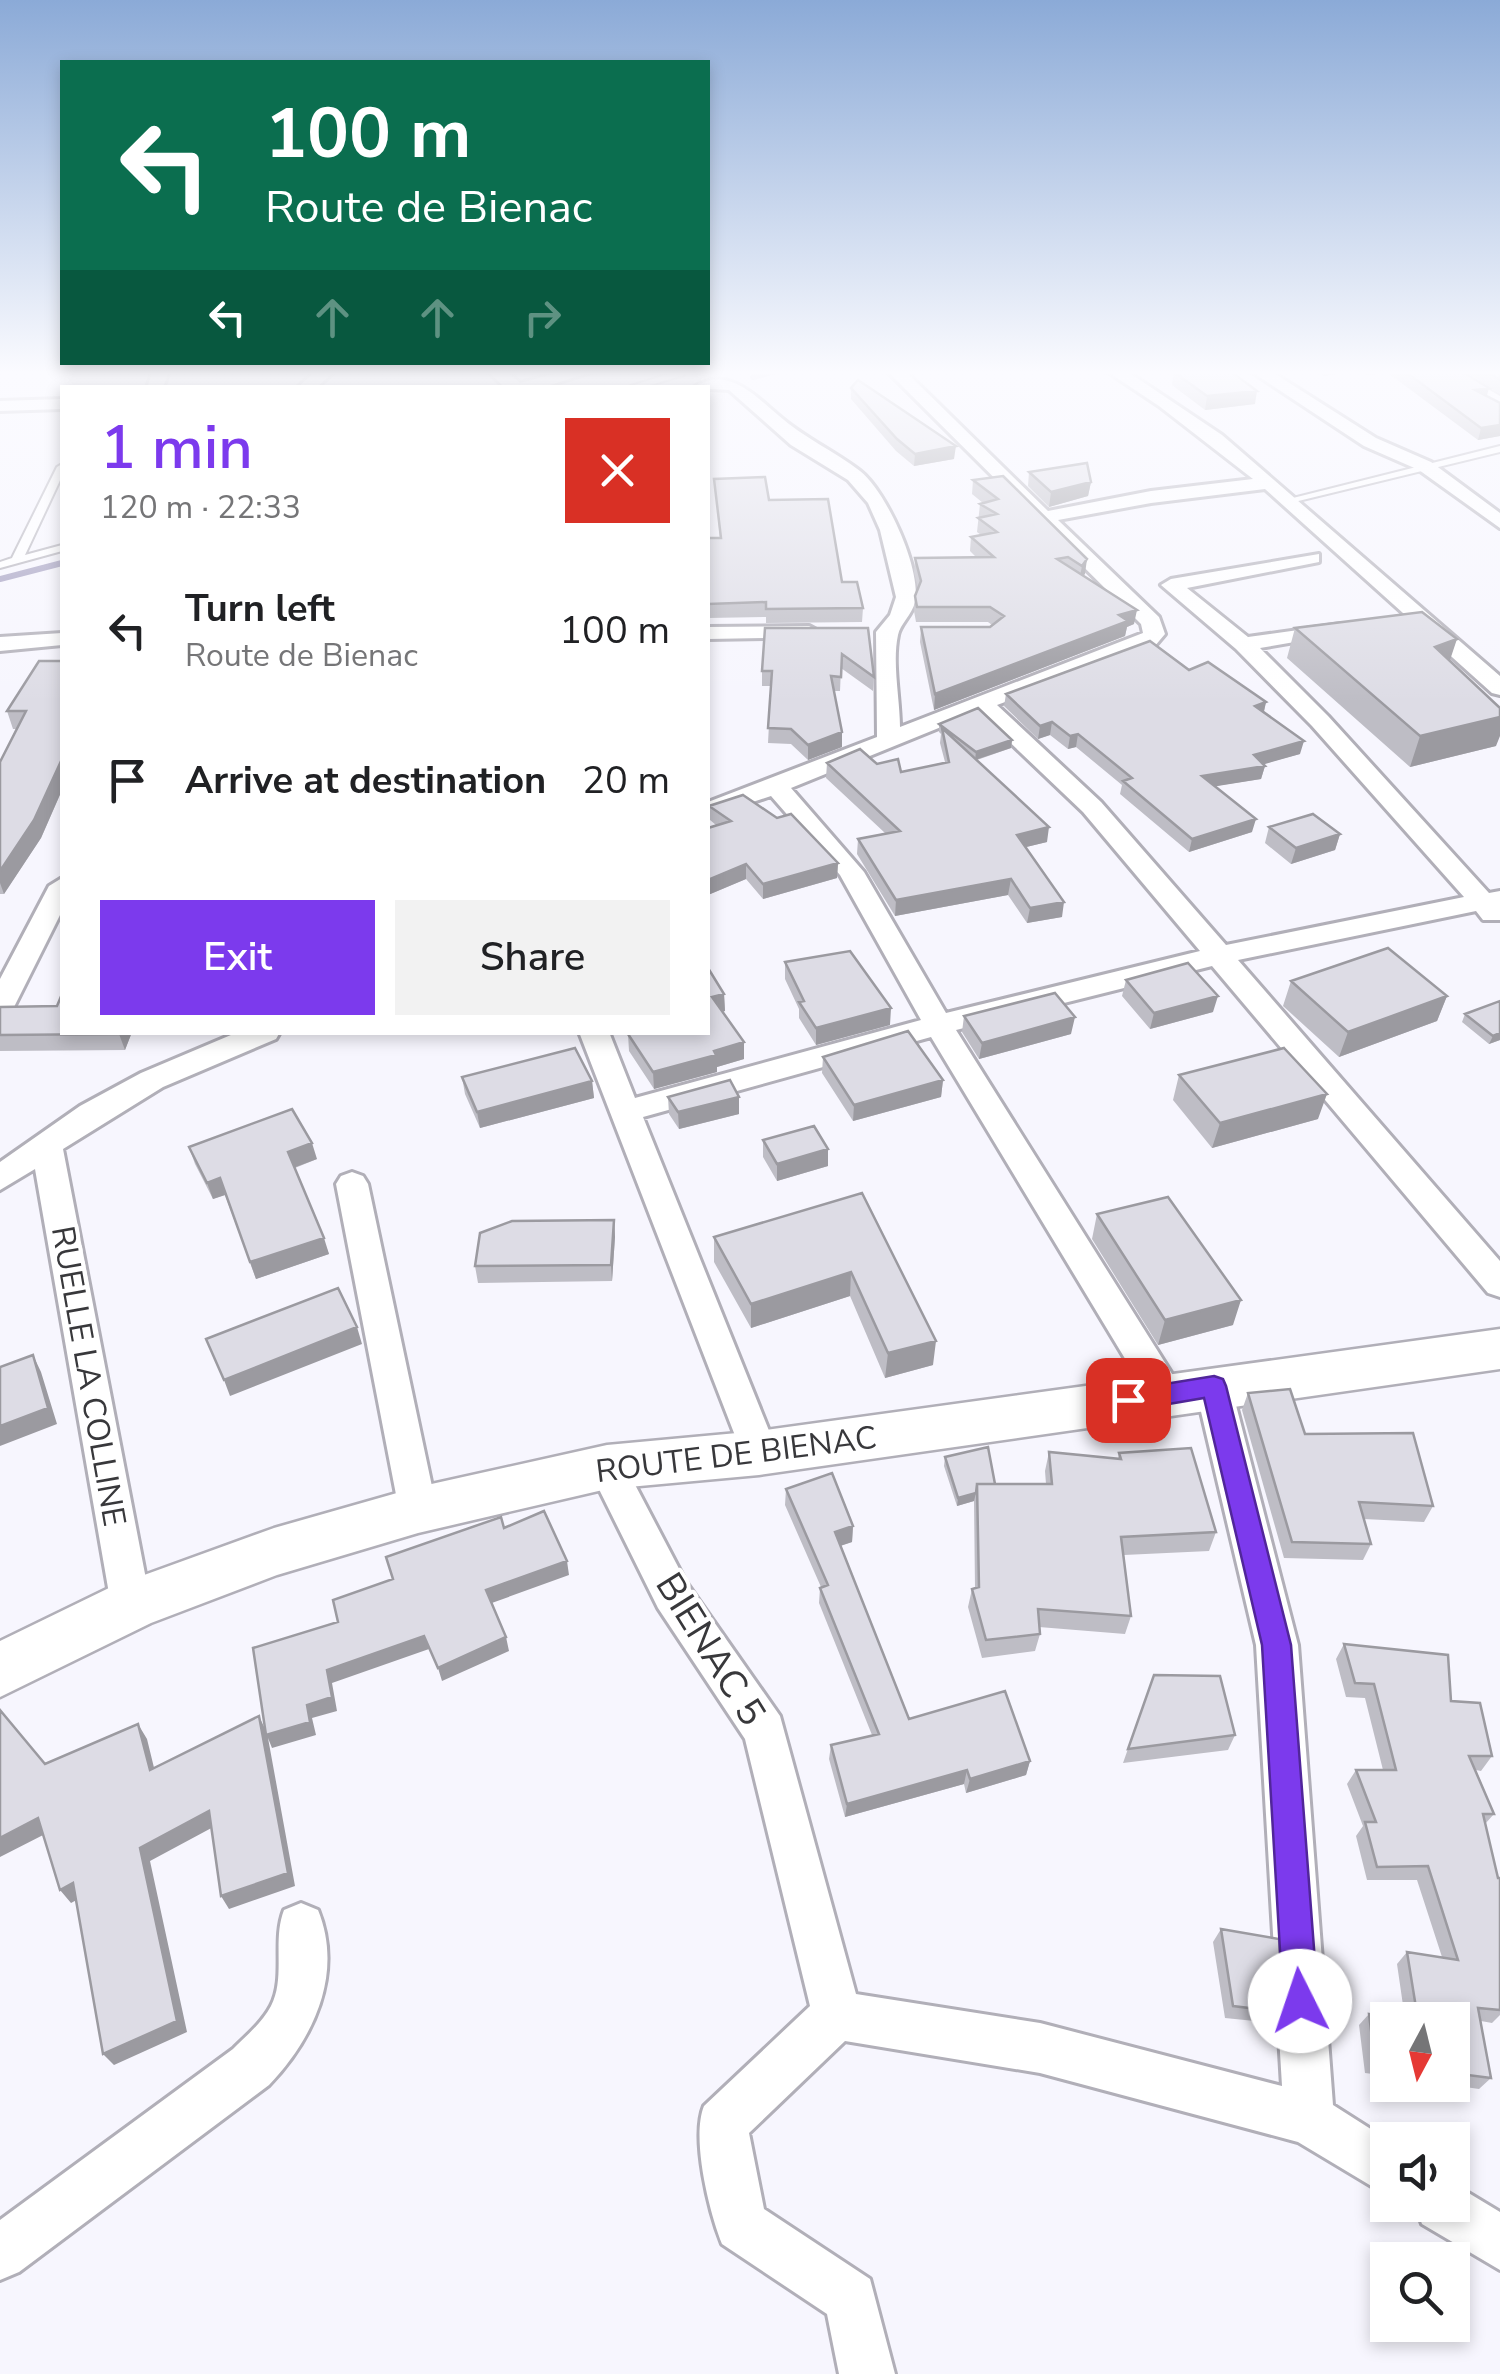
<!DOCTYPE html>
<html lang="en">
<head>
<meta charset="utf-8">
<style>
	:root { --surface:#fff; --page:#f2f2f2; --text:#202124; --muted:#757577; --accent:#7c3aed }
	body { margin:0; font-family:"Nunito Sans",sans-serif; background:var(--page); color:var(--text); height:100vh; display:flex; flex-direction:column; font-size:38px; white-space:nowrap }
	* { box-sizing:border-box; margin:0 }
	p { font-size:32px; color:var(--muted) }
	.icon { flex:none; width:55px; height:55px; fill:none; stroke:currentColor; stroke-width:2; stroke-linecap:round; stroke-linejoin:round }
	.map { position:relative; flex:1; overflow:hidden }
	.panel { position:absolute; left:60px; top:385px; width:650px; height:650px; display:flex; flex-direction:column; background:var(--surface); border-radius:0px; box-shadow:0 5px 15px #0003 }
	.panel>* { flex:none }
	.guide { position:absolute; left:60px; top:60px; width:650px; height:305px; border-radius:0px; box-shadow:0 5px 15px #0003; background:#0b6e4f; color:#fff; overflow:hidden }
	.needle { width:65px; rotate:187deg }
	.controls { position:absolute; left:1370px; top:2002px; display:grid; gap:20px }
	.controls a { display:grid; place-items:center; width:100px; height:100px; border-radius:0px; background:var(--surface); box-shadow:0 5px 15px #0003; font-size:50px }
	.pin { position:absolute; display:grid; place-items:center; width:85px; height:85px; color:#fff; margin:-42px; border-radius:20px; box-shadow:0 5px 15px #0006 }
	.me { position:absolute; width:110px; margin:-55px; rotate:356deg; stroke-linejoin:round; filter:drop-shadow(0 0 8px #0008) }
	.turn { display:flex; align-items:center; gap:35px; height:210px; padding:0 40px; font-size:45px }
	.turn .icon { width:130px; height:130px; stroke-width:2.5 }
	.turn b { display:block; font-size:70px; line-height:85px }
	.lanes { display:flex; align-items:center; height:95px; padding:0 40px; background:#0003; justify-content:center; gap:50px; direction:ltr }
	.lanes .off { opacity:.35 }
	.round { display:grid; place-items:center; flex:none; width:105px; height:105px; border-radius:0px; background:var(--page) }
	.summary { display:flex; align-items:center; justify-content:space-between; height:170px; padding:0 40px }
	h1 { font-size:60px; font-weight:600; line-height:75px; color:var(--accent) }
	.button { display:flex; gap:20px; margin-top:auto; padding:20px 40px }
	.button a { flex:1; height:115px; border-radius:0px; background:var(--accent); color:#fff; font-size:40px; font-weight:600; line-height:115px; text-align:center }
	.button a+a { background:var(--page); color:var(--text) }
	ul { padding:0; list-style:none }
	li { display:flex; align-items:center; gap:30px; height:150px; padding:0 40px }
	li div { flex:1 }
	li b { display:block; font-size:38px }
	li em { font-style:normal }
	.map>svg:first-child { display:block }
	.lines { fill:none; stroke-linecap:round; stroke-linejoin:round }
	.stream { stroke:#a19cbe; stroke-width:6 }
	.lane-casing { stroke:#b1afb8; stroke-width:4 }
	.street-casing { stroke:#b1afb8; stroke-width:6 }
	.secondary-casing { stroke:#b1afb8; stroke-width:5 }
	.lane { fill:#fff; fill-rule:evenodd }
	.street { fill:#fff; fill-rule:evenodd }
	.secondary { fill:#fff; fill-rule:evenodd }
	.wall { fill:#bebdc5 }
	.shaded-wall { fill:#9b9aa0 }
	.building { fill:#dddce5; stroke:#9b9aa0; stroke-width:2.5 }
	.route { fill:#7c3aed; stroke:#51269a; stroke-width:2.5 }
	.labels { text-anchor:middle; stroke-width:8; stroke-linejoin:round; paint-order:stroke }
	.street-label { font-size:32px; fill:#38383b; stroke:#fff }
	.near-street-label { font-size:38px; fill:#38383b; stroke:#fff }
</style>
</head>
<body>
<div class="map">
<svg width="1500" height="2374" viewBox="0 0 1500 2374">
	<rect width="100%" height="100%" fill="#f7f6fe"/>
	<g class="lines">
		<path class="stream" d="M753,377L779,370
			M0,579L62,563"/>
		<defs>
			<path id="lane" d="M681,370L684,375L640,388H625Z
				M1444,370H1455L1500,396V403Z
				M1500,446V452L1286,504L1281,501Z
				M62,464V476L25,555L62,545V551L0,568V562L12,558L57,467Z"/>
			<path id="street" d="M153,370H169L163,388H147Z
				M317,370H336L316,388H297Z
				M487,370H505L520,383L569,370H597L541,388H505Z
				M886,370H904L1048,511L1151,491L1253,479L1159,406L1105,370H1125L1222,435L1500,676V695L1492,693L1265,489L1151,503L1058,520L1159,617L1165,634L1154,647L997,705L1101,802L1226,945L1464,897L1312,726L1236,649L1161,585L1171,579L1319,554V562L1187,588L1248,637L1341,624L1344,629L1341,634L1260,648L1328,716L1489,893L1500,891V920H1483L1476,911L1238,960L1500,1261V1297L1488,1293L1212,966L956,1030L1179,1385L1184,1395L1179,1405L1166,1410L1153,1405L931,1037L643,1117L778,1453L772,1464L759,1469L746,1464L579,1032H609L635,1098L921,1020L840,875L771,796L708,817V802L877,737L876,632L890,615L896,597L880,530L868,503L848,480L791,445L729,390L693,388C727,365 753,394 778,415C804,438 834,451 860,471C886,491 922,570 915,602C912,615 900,624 898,635C892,663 900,699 900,727L1143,633L1141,624ZM978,712L1083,812L1200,951L946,1013L864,872L791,788Z
				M1249,370H1269L1376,438L1431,462L1500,513V528L1419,470L1364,446Z
				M62,399V409L0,411V401Z
				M809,626L820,632L817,637L708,639V627Z
				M62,633V645L0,651V637Z
				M62,878V911L14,1007L10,1014L0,1016V979L49,886Z
				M238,1032H280L276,1039L163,1087L63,1149L151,1605L145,1618L131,1623L117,1618L111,1605L35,1169L0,1190V1162L80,1106L141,1073Z
				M352,1172L363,1176L368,1184L437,1510L432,1522L418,1527L404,1522L399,1510L336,1184L341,1176Z
				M1213,1371L1226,1376L1231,1386L1298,1645L1333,2105L1388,2140V2196L1298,2142L1040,2073L845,2041L749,2133L764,2209L870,2279L895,2374H839L827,2314L722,2244C709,2211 691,2138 704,2106L810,2006L745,1739L658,1608L588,1467L594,1456L607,1451L620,1456L686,1582L780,1716L856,1994L1040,2023L1282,2086L1256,1645L1195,1386L1200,1376Z
				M301,1903L318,1910C344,1974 313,2039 269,2085L19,2272L0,2280V2220L233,2049C246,2036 262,2023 271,2006C286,1977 272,1941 284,1910Z
				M1452,2183L1500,2212V2270L1422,2224L1415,2205H1452Z"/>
			<path id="secondary" d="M1500,1329V1369L759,1475L607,1489L418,1533L277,1575L151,1623L0,1697V1641L111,1587L274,1528L418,1487L607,1445L759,1431Z"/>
		</defs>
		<use href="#lane" class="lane-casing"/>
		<use href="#street" class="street-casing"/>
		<use href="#secondary" class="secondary-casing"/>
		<use href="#lane" class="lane"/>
		<use href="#street" class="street"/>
		<use href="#secondary" class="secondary"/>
	</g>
	<path class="wall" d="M1310,370H1459L1487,396L1500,403V436L1478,440L1388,373L1366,375L1359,371L1324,376Z
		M1467,370H1500V394L1466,372Z
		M1174,372L1255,404L1205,410L1172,385Z
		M851,388L954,459L914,466L896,451L851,399Z
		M1029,472L1091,482L1088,496L1049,507L1028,486Z
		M714,479L769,500L863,608L862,622L766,623V617L708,618V538H720Z
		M973,480L1087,559L1083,576L1134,624L1127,627L1125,636L934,710L920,642L921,627H990L992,625L988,622H916L914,611L915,596L918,589L914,572L915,558L976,557L970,551L971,537L981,535L977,532L980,504L983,503L972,494Z
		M868,628L874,677L873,691L841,668L840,691H834L842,747L808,760L791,744L768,743L771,686H762V671Z
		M1295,628L1450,661L1496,746L1410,767L1287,658Z
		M62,661V790L41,838L4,894H0V762L17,729H13L7,711Z
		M1189,670L1266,702L1264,712L1300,754L1263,764L1265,766L1261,779L1215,786L1252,832L1189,852L1120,794L1122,785L1076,747L1068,749L1050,735L1038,739L1004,706L1006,694Z
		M939,724L1012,740L1011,748L977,760L1047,842L1026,847L1062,917L1027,923L1008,895L895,916L857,854L858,839L885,833L826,778L827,763L877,764L901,772L945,762L940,743L941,734L939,732Z
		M709,806L838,863L837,878L763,899L746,879L708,895V828L716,825L710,820Z
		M1269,827L1340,834L1335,850L1291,864L1265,843Z
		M785,962L890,1025L816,1045L799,1018V1009L785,979Z
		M1126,980L1213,1012L1150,1029L1122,996Z
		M1291,981L1447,996L1437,1021L1339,1057L1283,1006Z
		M724,994L725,1011L722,1012L744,1059L717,1067V1072L654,1089L629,1051L628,1034L708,1032Z
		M1500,1001V1040L1489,1044L1462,1022L1465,1014Z
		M0,1007L132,1032L125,1050L0,1051Z
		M964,1016L1071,1034L979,1059L962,1032Z
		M823,1057L943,1080L941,1097L853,1121L822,1073Z
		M1179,1075L1318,1119L1212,1148L1173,1100Z
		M462,1077L592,1081L594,1098L480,1128L465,1094Z
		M668,1097L739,1114L679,1129L669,1114Z
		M763,1140L828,1166L777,1181L763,1157Z
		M189,1147L317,1159L295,1168L329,1254L256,1279L225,1195L213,1199L195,1164Z
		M862,1193L933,1365L885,1378L850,1296L751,1328L714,1262V1237Z
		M1097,1214L1233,1325L1158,1345L1092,1239Z
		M614,1220L615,1237L612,1281L478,1283L475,1266Z
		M1248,1393L1305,1434L1433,1506L1424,1522L1364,1519L1371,1544L1363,1560L1284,1558L1242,1410Z
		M1049,1452L1118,1459L1119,1453L1216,1532L1209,1551L1124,1555L1131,1616L1125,1634L1039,1627L1040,1634L1035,1651L982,1658L968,1607L972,1589L975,1588L974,1501L957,1506L944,1466L945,1457L995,1484H1046L1045,1471Z
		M786,1489L853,1526L852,1542L840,1546L909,1719L1030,1761L1026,1775L966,1793L964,1784L845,1817L829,1759L831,1745L872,1735L819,1603L820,1588L821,1587L785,1505Z
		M1344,1644L1451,1701L1492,1756L1481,1771L1476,1770L1494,1814L1485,1824L1498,1878H1500V2015L1492,2023L1481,2021L1491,2078L1479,2089L1451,2085H1452V2020H1388V2076L1365,2073L1359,2025L1369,2014L1405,2019L1397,1964L1407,1952L1442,1957L1417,1880H1367L1356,1836L1363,1826L1347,1784L1356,1770H1383L1365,1698L1346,1697L1336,1659Z
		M1154,1675L1235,1735L1228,1750L1123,1763Z
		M1221,1929L1283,2012L1275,2023L1225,2018L1213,1942Z"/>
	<path class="shaded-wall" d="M1326,370H1359L1324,376Z
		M1367,370H1389L1388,373L1366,375Z
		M1489,388L1486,399L1475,390Z
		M1257,391L1255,404L1205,410L1207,396Z
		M1500,425V436L1478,440L1481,428Z
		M956,446L954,459L914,466L915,454Z
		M1091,482L1088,496L1049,507L1051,492Z
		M1087,559L1085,574L1079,581L1082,566Z
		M1137,610L1134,624L1127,627L1125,636L934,710L935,694L1119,615Z
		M1457,639L1447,669L1435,647Z
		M1266,702L1263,715L1255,706Z
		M1500,717V736L1496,746L1410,767L1420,736Z
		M1052,722L1050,735L1038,739L1040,726Z
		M842,732V747L808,760V745Z
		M1078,734L1076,747L1068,749L1070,736Z
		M1012,740L1011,748L975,760L976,752Z
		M1304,741L1300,754L1251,768L1254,755Z
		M62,759V790L41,838L4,894L0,883V871Z
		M1265,766L1261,779L1199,789L1202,776Z
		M1256,819L1252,832L1189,852L1192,839Z
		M1049,827L1047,842L1014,850L1017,835Z
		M1340,834L1335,850L1291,864L1296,848Z
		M838,863L837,878L763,899V884Z
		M746,864V879L708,895V880Z
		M1011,879L1008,895L895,916L896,900Z
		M1064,902L1062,917L1027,923L1030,908Z
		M724,994L725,1011L712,1014V997Z
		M1218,996L1213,1012L1150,1029L1154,1013Z
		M1447,996L1437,1021L1339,1057L1348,1032Z
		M891,1008L890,1025L816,1045V1028Z
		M1075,1017L1071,1034L979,1059L982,1043Z
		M120,1032H132L125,1050L119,1034Z
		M1500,1033V1040L1489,1044L1493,1036Z
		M744,1042V1059L717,1067V1072L654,1089L653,1072Z
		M943,1080L941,1097L853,1121L854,1105Z
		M592,1081L594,1098L480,1128L477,1112Z
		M1327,1094L1318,1119L1212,1148L1220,1123Z
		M739,1097V1114L679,1129L678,1112Z
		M312,1143L317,1159L293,1168L288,1152Z
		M828,1149V1166L777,1181V1164Z
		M220,1178L225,1195L213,1199L207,1183Z
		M614,1220L615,1237L612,1281L611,1265Z
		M324,1238L329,1254L256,1279L250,1262Z
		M851,1272L850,1296L751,1328V1304Z
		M1241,1300L1233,1325L1158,1345L1165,1320Z
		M357,1327L362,1344L230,1396L224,1380Z
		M936,1341L933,1365L885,1378L888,1353Z
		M33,1355L41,1372L57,1424L0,1446V1426Z
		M976,1493L974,1501L957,1506L958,1498Z
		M853,1526L852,1542L834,1548L835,1532Z
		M567,1561L569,1575L489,1604L486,1590Z
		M424,1636L429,1649L332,1683L337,1711L312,1718L316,1735L272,1748L268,1738L295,1886L229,1909L221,1896L259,1716L266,1731L307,1705L327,1670Z
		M506,1637L509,1651L442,1681L438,1668Z
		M138,1724L147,1739L158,1784L150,1770Z
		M1030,1761L1026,1775L966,1793L970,1779Z
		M967,1770L964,1784L845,1817L847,1804Z
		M209,1811L217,1825L150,1861L187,2032L114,2065L103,2054L140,1848Z
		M38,1818L49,1832L0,1857V1838Z
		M73,1883L84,1896L71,1903L60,1890Z"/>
	<path class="building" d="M1187,370H1229L1257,391L1207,396L1174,372Z
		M1403,370H1459L1489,388L1475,390L1500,403V425L1481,428Z
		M1484,370H1500V380Z
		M858,380L956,446L915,454L897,439L851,388Z
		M1087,463L1091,482L1051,492L1029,472Z
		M1003,476L1087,559L1082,566L1068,557L1057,559L1137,610L1119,615L1128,621L935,694L921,627H990L1004,616L990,607H917L915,596L921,581L915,558L994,557L971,537L997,532L978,518L997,514L980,504L998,499L973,480Z
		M765,477L769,500L828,499L842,582H857L863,608L766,609V602L708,604V538H721L714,479Z
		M1422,612L1457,639L1435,647L1500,708V717L1420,736L1295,628Z
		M765,628H868L874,677L842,654L841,677L831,676L842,732L808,745L791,729L768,728L772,671H762Z
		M1150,641L1189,670L1208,662L1266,702L1255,706L1304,741L1254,755L1265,766L1202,776L1256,819L1192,839L1123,781L1132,778L1078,734L1070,736L1052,722L1040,726L1006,694Z
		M39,661H62V759L34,820L0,871V762L26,711H7Z
		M978,708L1012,740L976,752L939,724Z
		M942,728L1049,827L1017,835L1064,902L1030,908L1011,879L896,900L858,839L900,831L827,763L860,749L877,764L898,759L901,772L949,762Z
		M743,795L777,818L791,814L838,863L763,884L746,864L708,880V828L731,821L709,806Z
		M1313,814L1340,834L1296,848L1269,827Z
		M1388,948L1447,996L1348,1032L1291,981Z
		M850,951L891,1008L816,1028L799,1002L804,1001L785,962Z
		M1188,963L1218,996L1154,1013L1126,980Z
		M708,968L724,994L712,997L744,1042L714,1051L716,1055L653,1072L628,1034L633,1032H708Z
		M1055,993L1075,1017L982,1043L964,1016Z
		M62,994V1032H120L119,1034L0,1035V1007L57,1006Z
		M1500,1001V1033L1493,1036L1465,1014Z
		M908,1031L943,1080L854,1105L823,1057Z
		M575,1048L592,1081L477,1112L462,1077Z
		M1284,1048L1327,1094L1220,1123L1179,1075Z
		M730,1080L739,1097L678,1112L668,1097Z
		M292,1109L312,1143L288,1152L324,1238L250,1262L220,1178L207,1183L189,1147Z
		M814,1126L828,1149L777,1164L763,1140Z
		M862,1193L936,1341L888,1353L851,1272L751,1304L714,1237Z
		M1168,1197L1241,1300L1165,1320L1097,1214Z
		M614,1220L611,1265L475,1266L480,1233L512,1221Z
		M338,1288L357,1327L224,1380L206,1339Z
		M33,1355L48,1408L0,1426V1367Z
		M1290,1389L1305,1434L1413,1433L1433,1506L1359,1502L1371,1544L1292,1542L1248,1393Z
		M988,1447L995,1484H977L976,1493L958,1498L945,1457Z
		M1191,1448L1216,1532L1121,1537L1131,1616L1038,1609L1040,1634L986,1640L972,1589L979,1587L977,1484H1052L1049,1452L1121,1459L1119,1453Z
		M832,1473L853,1526L835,1532L909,1719L1005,1691L1030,1761L970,1779L967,1770L847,1804L831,1745L879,1734L820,1588L828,1585L786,1489Z
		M544,1511L567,1561L486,1590L506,1637L438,1668L424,1636L327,1670L332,1697L307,1705L310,1722L266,1735L253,1648L338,1622L333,1600L393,1579L386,1557L501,1517L504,1528Z
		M1344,1644L1448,1655L1451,1701L1480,1703L1492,1756H1469L1494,1814H1483L1498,1878H1500V2010L1478,2008L1491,2078L1452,2073V2020H1418L1407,1952L1458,1960L1428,1866L1377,1867L1365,1822H1376L1356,1770H1396L1374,1684L1355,1683Z
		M1154,1675L1220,1676L1235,1735L1128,1749Z
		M0,1710L45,1764L138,1724L150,1770L259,1716L288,1873L221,1896L209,1811L140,1848L177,2021L103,2054L73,1883L60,1890L38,1818L0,1838Z
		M1221,1929L1279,1939L1283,2012L1233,2006Z
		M1369,2014L1416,2020H1388V2064L1375,2062Z"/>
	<linearGradient id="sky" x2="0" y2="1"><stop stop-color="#8baad7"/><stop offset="0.53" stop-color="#fbfbff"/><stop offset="1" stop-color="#fbfbff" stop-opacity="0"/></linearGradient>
	<rect width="1500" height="703" fill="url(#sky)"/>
	<path class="route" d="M1214,1376L1223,1379L1226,1386L1291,1645L1318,2001L1313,2013L1300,2018L1288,2013L1283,2001L1262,1645L1204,1398L1128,1411L1119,1408L1116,1400L1119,1393L1128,1390Z"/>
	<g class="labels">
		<g class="street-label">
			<text transform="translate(89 1376) rotate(80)" y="11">RUELLE LA COLLINE</text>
			<text transform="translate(736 1454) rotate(-7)" y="11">ROUTE DE BIENAC</text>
		</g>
		<g class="near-street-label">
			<text transform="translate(711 1649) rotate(58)" y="13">BIENAC 5</text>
		</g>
	</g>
</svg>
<div class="controls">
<a><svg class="needle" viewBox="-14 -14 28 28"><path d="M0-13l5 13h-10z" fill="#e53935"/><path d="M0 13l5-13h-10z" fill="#757577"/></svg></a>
<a><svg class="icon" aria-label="sound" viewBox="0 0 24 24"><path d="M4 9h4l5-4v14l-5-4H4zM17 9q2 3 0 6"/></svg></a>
<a><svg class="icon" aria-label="search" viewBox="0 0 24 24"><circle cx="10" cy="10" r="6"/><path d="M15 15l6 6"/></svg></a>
</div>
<div class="pin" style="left:1128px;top:1400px;background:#d93025"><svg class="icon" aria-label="arrive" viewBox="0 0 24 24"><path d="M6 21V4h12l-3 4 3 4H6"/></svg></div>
<svg class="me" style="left:1300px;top:2001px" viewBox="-20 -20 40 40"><circle r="19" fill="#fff"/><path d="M0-13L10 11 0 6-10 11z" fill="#7c3aed"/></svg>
<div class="guide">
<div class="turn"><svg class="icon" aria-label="left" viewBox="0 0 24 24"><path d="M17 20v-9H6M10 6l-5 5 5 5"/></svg><div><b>100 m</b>Route de Bienac</div></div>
<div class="lanes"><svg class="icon" aria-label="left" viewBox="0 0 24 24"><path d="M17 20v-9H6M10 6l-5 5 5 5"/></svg><svg class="icon off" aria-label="ahead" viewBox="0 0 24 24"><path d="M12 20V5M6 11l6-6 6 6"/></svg><svg class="icon off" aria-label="ahead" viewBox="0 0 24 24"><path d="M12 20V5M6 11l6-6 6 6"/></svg><svg class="icon off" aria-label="right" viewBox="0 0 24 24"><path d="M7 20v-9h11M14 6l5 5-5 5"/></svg></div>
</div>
<section class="panel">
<div class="summary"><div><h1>1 min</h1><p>120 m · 22:33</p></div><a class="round" style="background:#d93025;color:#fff"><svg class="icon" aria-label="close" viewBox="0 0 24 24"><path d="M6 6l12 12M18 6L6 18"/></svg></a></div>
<ul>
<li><svg class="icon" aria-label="left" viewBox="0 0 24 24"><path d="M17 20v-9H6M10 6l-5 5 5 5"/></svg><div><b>Turn left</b><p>Route de Bienac</p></div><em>100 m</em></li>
<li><svg class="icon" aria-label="arrive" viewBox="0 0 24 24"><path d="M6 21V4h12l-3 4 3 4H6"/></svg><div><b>Arrive at destination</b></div><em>20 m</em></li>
</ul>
<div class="button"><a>Exit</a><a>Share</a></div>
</section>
</div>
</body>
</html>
